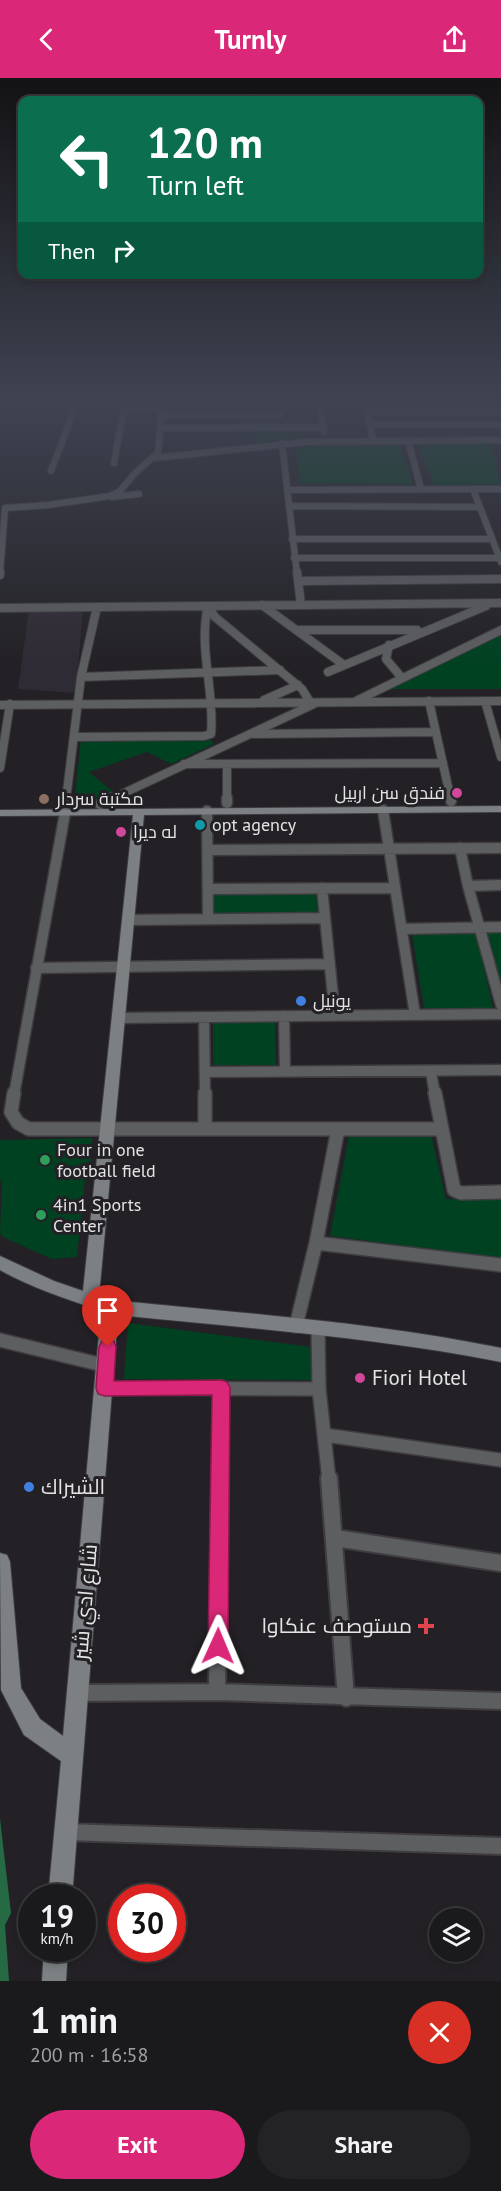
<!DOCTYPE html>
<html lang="en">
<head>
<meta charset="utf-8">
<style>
	:root { --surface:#1a191c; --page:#232225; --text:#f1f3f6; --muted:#9fa0a3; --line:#38383b; --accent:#db2777 }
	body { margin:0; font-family:"PT Sans",Cairo,sans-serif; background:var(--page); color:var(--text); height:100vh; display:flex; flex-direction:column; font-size:22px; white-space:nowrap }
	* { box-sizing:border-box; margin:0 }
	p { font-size:20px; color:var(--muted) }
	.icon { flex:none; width:33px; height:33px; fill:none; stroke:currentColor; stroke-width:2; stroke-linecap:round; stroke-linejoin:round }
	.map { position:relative; height:1903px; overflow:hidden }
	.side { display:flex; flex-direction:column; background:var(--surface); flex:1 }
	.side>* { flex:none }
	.top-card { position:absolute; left:18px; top:18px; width:465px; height:183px; border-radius:12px; box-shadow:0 3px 9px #0003,0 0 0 2px var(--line); background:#0b6e4f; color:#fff; overflow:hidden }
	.fabs { position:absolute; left:429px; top:1830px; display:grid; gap:12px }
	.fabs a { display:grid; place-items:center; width:54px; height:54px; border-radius:50%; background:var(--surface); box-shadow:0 3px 9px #0003,0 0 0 2px var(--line); font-size:30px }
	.speed { position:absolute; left:18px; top:1806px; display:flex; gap:12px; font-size:30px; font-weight:700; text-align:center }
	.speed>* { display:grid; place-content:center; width:78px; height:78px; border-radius:50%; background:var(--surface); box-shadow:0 3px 9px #0003,0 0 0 2px var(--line); line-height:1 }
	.speed small { font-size:15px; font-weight:400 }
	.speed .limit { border:9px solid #d22; background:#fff; color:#111 }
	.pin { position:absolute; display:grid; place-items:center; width:51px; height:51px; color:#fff; margin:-62px -26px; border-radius:50% 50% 50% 0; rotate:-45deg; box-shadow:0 0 6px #0007 }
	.pin .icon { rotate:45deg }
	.me { position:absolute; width:66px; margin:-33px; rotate:1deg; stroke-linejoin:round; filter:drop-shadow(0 0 4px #0008) }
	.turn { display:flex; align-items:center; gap:21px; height:126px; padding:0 30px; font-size:27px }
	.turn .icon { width:78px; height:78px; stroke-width:2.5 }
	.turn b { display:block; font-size:42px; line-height:51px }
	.then { display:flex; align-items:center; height:57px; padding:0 30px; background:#0003; gap:12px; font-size:22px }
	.round { display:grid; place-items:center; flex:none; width:63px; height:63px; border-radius:32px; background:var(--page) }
	.headline { display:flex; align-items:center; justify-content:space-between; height:102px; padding:0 30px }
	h1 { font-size:36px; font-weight:800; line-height:45px }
	.action { display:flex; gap:12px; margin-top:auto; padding:12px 30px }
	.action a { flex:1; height:69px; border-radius:36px; background:var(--accent); color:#fff; font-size:24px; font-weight:800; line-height:69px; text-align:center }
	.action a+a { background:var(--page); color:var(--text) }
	header { display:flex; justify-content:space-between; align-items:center; height:78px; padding:0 30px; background:var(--accent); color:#fff; font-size:27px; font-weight:800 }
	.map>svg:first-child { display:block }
	.built { fill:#2f2b34 }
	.green { fill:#004121 }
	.forest { fill:#256a43 }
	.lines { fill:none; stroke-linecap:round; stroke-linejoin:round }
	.street-far4-casing { stroke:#3e3c40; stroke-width:8 }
	.street-far3-casing { stroke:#3e3c40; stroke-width:10 }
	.street-far2-casing { stroke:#3e3c40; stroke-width:13 }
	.street-far1-casing { stroke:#3e3c40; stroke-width:16 }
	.street-casing { stroke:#3e3c40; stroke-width:20 }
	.secondary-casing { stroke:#3e3c40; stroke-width:2 }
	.street-far4 { stroke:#5c5e60; stroke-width:6 }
	.street-far3 { stroke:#5c5e60; stroke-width:8 }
	.street-far2 { stroke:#5c5e60; stroke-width:10 }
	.street-far1 { stroke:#5c5e60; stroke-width:13 }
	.street { stroke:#5c5e60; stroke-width:16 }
	.secondary { fill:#7d8083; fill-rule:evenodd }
	.route { fill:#db2777; stroke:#8e194d; stroke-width:1.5 }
	.hotel-dot { fill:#d1479c; stroke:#232125; stroke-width:2 }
	.education-dot { fill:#8d6e63; stroke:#232125; stroke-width:2 }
	.culture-dot { fill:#0f9aa8; stroke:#232125; stroke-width:2 }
	.shop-dot { fill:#3f7fe0; stroke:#232125; stroke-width:2 }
	.leisure-dot { fill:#2e9e5b; stroke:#232125; stroke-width:2 }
	.health-dot { fill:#e0444e; stroke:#232125; stroke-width:2 }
	.labels { text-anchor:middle; stroke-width:6; stroke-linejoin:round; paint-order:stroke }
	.poi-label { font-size:18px; fill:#e4e3e6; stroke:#232125; text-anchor:start }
	.near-poi-label { font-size:21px; fill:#e4e3e6; stroke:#232125; text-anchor:start }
	.near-street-label { font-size:21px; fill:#e4e3e6; stroke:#232125 }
</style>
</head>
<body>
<header><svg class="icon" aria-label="back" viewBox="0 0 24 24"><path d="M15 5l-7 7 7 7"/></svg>Turnly<svg class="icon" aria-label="share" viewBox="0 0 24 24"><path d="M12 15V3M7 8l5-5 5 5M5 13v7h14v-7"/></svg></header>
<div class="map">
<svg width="501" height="1903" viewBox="0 0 501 1903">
	<rect width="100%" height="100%" fill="#232125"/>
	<path class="built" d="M83,530L76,615L18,611L29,531Z"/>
	<path class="green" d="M254,351H277L278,355L288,354V359L294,358L297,361L254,364Z
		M398,364L413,406L300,405L296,367Z
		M417,364L491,365L500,406L434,407Z
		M501,557V611H389Z
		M81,661L211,662L214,666L171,686L147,674L89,694L112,713L97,720L75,719Z
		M316,813L318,834L213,835L214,814Z
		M485,851L501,852V911Z
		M476,855L493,930H424L412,856Z
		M275,942L276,987H213V944Z
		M431,1056L446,1121L501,1122V1180L330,1158L349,1057Z
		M92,1060L90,1101L85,1102L77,1179L52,1181L3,1159L0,1155L2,1103L0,1102V1062Z
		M128,1245L311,1269L313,1302L124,1301Z"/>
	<path class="forest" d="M0,1741L11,1835L5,1847L9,1903H0Z"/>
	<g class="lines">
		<defs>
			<path id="street-far4" d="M319,322L324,354
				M365,322L373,363
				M449,322L454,334
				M163,325H279
				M123,330L162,329
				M368,334H501
				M161,337H280
				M370,346L501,347
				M160,350L323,349
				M408,362L421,411
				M282,365L297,496
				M155,380L306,364L501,362
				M114,385L125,322
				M51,393L78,322
				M473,411L501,484
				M287,412L501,411
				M112,419L139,416
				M289,428L480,429
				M292,461H492
				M294,480H499
				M0,496L5,430L48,427L110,418L119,414L136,394L158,375L163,322"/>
			<path id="street-far3" d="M297,494L301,527
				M0,497V494
				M300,503L501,501
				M262,527L344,587
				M208,528L215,539L302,611L310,624
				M0,530L501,525
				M296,552H417
				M389,567L386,581L402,600
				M328,594L486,528
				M81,599L280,592
				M264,622L298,607
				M356,623L501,552
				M429,623L451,722
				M485,623L501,679
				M0,627L501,623
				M254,656L436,654
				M74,659L204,658L211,656C215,613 198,571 208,528
				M184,686L443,685
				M227,686V722
				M0,690L10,626
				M66,722L81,599L97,529
				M109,722L314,626"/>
			<path id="street-far2" d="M227,720V725
				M450,720L451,723
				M66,726L67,720
				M100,726L112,720
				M383,732L415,937
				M207,733L208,841
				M460,770L468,808L501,927
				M208,772L501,770
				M468,808L501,807
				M322,810L335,938
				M208,811L395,810
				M129,842L325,840
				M402,851L501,849
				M36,890L329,886
				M284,938L285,992
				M204,939L205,1017
				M120,940L501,936
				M205,994L501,992
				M431,994L435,1017
				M14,1017L65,735"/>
			<path id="street-far1" d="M14,1015L11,1034L18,1045L29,1051H442
				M205,1015V1051
				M435,1015L454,1112L461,1115L501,1114
				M316,1165L501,1187
				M296,1248L316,1165L338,1051
				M318,1251L319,1311L329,1402
				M0,1262L107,1288
				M105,1310L319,1311
				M325,1357L501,1382
				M220,1402L221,1309"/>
			<path id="street" d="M329,1400L346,1620
				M335,1460L501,1485
				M217,1614L220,1400
				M77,1615L217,1614L501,1623
				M65,1754L501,1768"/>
			<path id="secondary" d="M501,728V734L144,737L99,1218L110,1222C240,1235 373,1244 501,1270V1284C375,1259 245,1250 118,1237L72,1820H48L61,1683L24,1657L1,1612L0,1475L7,1477L10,1484L21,1610L40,1641L63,1658L101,1233C67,1221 32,1210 0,1192V1178L54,1203L83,1213L133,737L0,738V732Z
				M44,1870H68L66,1903H42Z"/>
		</defs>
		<use href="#street-far4" class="street-far4-casing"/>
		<use href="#street-far3" class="street-far3-casing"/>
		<use href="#street-far2" class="street-far2-casing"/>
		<use href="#street-far1" class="street-far1-casing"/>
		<use href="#street" class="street-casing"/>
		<use href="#secondary" class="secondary-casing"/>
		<use href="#street-far4" class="street-far4"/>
		<use href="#street-far3" class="street-far3"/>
		<use href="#street-far2" class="street-far2"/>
		<use href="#street-far1" class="street-far1"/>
		<use href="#street" class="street"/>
		<use href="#secondary" class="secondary"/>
	</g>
	<linearGradient id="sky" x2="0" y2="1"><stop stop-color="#131214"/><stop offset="0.55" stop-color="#3f4351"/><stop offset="1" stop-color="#3f4351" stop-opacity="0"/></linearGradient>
	<rect width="501" height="588" fill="url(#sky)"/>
	<path class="route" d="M108,1261L114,1263L116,1269L114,1303L221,1302L227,1304L230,1309L228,1568L225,1575L218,1578L211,1575L208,1568L212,1317L105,1318L98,1316L96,1310L99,1269L102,1263Z"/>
	<g class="hotel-dot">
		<circle cx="457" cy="715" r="6"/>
		<circle cx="121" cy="754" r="6"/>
		<circle cx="360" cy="1300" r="6"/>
	</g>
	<circle class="education-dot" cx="44" cy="721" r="6"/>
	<circle class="culture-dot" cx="200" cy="747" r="6"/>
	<g class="shop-dot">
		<circle cx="301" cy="923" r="6"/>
		<circle cx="29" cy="1409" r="6"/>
	</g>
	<g class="leisure-dot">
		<circle cx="45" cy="1082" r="6"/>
		<circle cx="41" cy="1137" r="6"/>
	</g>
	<path class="health-dot" d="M423 1539h6v6h6v6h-6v6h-6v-6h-6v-6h6z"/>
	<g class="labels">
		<g class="poi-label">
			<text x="445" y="721" text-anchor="end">فندق سن اربيل</text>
			<text x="56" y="727">مكتبة سردار</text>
			<text x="212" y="753">opt agency</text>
			<text x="133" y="760">له ديرا</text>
			<text x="313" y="929">يونيل</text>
			<text x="57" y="1078">Four in one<tspan x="57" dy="21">football field</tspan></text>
			<text x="53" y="1133">4in1 Sports<tspan x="53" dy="21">Center</tspan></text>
		</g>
		<g class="near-poi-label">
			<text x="372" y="1307">Fiori Hotel</text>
			<text x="41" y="1416">الشيراك</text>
			<text x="412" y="1555" text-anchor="end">مستوصف عنكاوا</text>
		</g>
		<g class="near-street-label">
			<text transform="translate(85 1524) rotate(-85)" y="7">شارع ادي شير</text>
		</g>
	</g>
</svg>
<div class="fabs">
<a><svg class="icon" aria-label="layers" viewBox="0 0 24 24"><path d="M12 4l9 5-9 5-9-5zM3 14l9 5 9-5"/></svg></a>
</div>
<div class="speed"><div>19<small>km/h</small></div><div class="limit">30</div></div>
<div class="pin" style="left:108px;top:1269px;background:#d93025"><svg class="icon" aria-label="arrive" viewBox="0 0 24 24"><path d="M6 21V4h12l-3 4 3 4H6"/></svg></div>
<svg class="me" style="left:218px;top:1568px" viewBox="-20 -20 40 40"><path d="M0-17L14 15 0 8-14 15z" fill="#db2777" stroke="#fff" stroke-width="4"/></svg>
<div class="top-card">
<div class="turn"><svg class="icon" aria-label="left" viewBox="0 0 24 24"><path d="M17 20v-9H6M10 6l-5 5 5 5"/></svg><div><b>120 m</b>Turn left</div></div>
<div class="then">Then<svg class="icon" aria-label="right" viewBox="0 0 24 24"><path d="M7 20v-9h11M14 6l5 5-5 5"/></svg></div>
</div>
</div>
<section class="side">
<div class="headline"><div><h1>1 min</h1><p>200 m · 16:58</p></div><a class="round" style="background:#d93025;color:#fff"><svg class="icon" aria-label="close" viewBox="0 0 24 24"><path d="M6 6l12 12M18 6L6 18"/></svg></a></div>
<div class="action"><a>Exit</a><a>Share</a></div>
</section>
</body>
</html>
